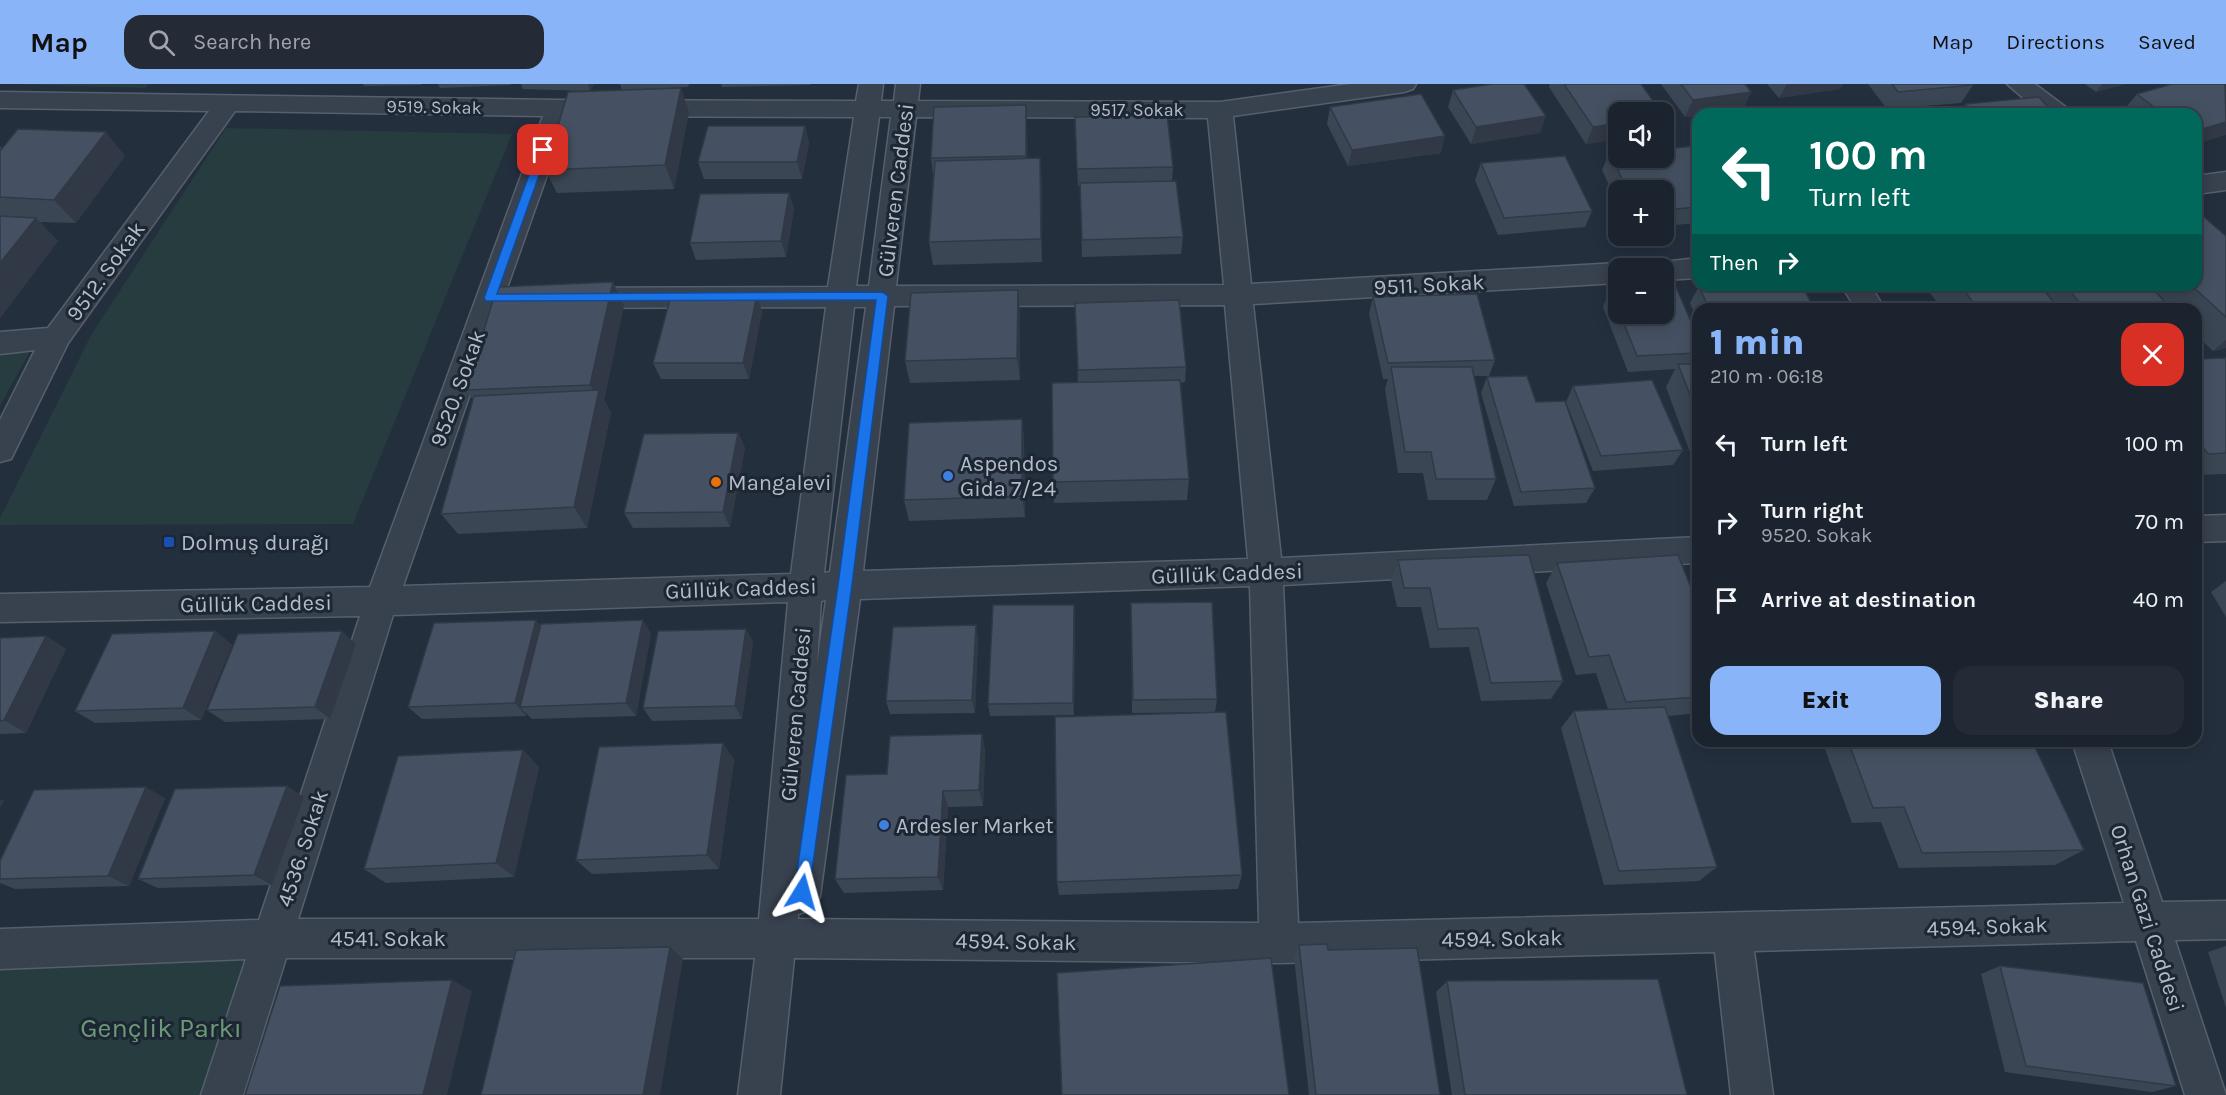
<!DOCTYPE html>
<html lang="en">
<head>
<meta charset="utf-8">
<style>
	:root { --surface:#1b232e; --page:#242b36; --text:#f1f3f6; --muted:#a0a4aa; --line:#39404a; --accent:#8ab4f8 }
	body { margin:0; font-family:Karla,sans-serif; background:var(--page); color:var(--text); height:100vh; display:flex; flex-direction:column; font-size:22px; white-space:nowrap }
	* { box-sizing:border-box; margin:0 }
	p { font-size:20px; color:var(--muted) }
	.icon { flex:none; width:33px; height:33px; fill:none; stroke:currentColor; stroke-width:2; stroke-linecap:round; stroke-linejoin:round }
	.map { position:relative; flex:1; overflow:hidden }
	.drawer { position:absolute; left:1692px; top:219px; width:510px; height:444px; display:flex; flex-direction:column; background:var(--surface); border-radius:18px; box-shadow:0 3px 15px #0003,0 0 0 2px var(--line) }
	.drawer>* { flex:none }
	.guide { position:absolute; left:1692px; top:24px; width:510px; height:183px; border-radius:18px; box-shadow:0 3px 15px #0003,0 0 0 2px var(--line); background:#00695c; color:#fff; overflow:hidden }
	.fabs { position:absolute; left:1608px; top:18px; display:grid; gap:12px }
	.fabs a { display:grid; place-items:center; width:66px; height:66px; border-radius:12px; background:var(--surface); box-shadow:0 3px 15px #0003,0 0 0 2px var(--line); font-size:30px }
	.pin { position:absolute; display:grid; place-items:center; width:51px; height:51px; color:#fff; margin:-26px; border-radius:12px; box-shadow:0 3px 9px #0006 }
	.me { position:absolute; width:66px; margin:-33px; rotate:8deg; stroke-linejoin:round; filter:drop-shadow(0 0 4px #0008) }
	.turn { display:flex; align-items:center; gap:21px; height:126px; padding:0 18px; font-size:27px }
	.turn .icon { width:78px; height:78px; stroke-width:2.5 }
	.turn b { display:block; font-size:42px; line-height:51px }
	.then { display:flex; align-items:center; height:57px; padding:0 18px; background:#0003; gap:12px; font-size:22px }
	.round { display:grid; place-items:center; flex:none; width:63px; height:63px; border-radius:18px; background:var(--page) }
	.headline { display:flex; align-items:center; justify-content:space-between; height:102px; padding:0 18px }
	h1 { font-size:36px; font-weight:800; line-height:45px; color:var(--accent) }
	.button { display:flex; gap:12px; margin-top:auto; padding:12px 18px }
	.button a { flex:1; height:69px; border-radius:18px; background:var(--accent); color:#111; font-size:24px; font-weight:800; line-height:69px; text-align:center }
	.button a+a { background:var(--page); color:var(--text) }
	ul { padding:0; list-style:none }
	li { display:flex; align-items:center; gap:18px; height:78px; padding:0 18px }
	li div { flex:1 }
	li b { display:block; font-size:22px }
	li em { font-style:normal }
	header { display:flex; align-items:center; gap:36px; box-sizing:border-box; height:84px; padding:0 30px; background:var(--accent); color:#111 }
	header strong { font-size:28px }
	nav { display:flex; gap:33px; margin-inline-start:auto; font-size:21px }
	.search { width:420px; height:54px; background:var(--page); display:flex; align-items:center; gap:15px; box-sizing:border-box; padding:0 21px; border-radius:18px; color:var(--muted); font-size:22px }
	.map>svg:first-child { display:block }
	.green { fill:#263c3f }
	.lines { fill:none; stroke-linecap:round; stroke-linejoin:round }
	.minor-casing { stroke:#565f6c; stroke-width:3 }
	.minor { fill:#38414e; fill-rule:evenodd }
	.wall { fill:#3b4654 }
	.shaded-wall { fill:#303945 }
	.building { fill:#455162; stroke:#303945; stroke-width:1.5 }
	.route { fill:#1a73e8; stroke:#114b97; stroke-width:1.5 }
	.shop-dot { fill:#3f7fe0; stroke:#1d2633; stroke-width:2 }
	.food-dot { fill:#e8710a; stroke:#1d2633; stroke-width:2 }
	.transit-dot { fill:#1a4fb4; stroke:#1d2633; stroke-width:2 }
	.labels { text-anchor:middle; stroke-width:6; stroke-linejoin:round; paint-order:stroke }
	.far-street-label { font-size:18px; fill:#b4bcc9; stroke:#1d2633 }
	.street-label { font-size:22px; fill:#b4bcc9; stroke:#1d2633 }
	.poi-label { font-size:22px; fill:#b4bcc9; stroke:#1d2633; text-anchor:start }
	.near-park-label { font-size:27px; fill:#6b9a76; stroke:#1d2633 }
</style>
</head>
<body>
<header>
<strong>Map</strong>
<div class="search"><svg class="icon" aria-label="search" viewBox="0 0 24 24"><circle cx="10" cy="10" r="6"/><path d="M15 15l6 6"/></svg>Search here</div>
<nav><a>Map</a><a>Directions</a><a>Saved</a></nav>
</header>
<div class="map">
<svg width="2226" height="1011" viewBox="0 0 2226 1011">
	<rect width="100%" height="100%" fill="#242f3e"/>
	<path class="green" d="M8,0H149L146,4Z
		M226,44L512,50L353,440L0,441V434L91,251Z
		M30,267L0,322V270Z
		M254,873L209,1011H0V886Z"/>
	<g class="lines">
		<defs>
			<path id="minor" d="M859,0H883L881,17H894L896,0H920L918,17L1220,18L1350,0H1416L1413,5L1404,8L1233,32L1251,200L1618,179L1629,184H1618V199L1253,220L1281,474L1698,453V479L1283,501L1298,839L2124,819L2072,657H2108L2162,818L2226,817V855L2175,856L2226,1011H2185L2136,857L1754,867L1773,1011H1731L1715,868L1279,879L794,874L780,1011H738L755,874H286L243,1011H201L246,875L0,885V845L259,836L360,532L0,538V510L370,503L543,32L235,27L68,259L11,375L0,378V336L35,266L0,270V248L48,244L209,27L0,24V8L558,16L856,17ZM568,32L854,33L828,203L507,204ZM879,33H891L869,202H856ZM916,33L1208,34L1224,201L896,202ZM1225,221L1248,475L863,487L894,222ZM826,223L791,490L403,502L500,224ZM854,223H866L830,488L824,489ZM1250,502L1259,839L798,835V830L815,825L820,812L860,515ZM826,516L817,580L821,517ZM788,518L759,835H298L393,531Z
				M2007,0H2035L2067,24L2070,30H2042Z
				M2226,88V106L2196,110V92Z
				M1698,174V194L1664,196V184H1651L1654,179Z
				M1841,201H1870L1885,225H1856Z
				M2226,431V457L2196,458V432Z"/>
		</defs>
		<use href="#minor" class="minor-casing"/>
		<use href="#minor" class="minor"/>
	</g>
	<path class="wall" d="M363,0H422L421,1L364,2Z
		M438,0H511V1L440,4Z
		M521,0H594L590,7L523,5Z
		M620,0H689L688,3L622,6Z
		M721,0H811L810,1L722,3Z
		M1550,0H1641L1618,28V55L1586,60L1549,3Z
		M1661,0H1745L1751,8L1743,25L1709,30H1698V32L1685,33Z
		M1767,0H1843L1840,5L1779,14Z
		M1868,0H1972L1973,1L1961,19L1887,25Z
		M2085,0H2125L2096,8Z
		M2172,0L2196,30H2127L2123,27L2137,10Z
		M1453,6L1540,49L1471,60L1448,23Z
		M1965,20L2054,30H1958Z
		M1026,21L1027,74L1042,98V178L933,181L929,158L933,91L931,74Z
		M1330,23L1441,69L1348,82L1327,40Z
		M689,28L674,105L557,109L545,86Z
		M1075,33L1173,83L1172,97L1183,153L1181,170L1082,173L1080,102H1078Z
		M805,42L809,59L802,95H704L698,78Z
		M0,62L2,65L125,72L76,139L40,138L58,157L0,234Z
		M1609,69L1698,70V139L1664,142V106H1618V120L1602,86Z
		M1481,79L1592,127L1585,143L1498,151L1475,96Z
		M789,109L794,125L786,173L696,176L690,159Z
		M2226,152V264L2213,267L2196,251V225H1942L1924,201H2196Z
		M613,198L624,221L604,316L611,328L587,444L458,450L441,430L473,316L466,306Z
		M1699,202L1814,225H1698V238L1690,219Z
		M1610,206H1618V230H1664L1698,254V390L1666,303L1675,285L1628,288L1603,223Z
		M757,211L762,228L749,295H661L653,279Z
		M1373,213L1495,276L1489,292H1474L1496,395L1487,416H1428L1423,389H1398L1385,305L1388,295H1383L1369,230Z
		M1075,219L1186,283L1185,298L1180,299L1189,395L1187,416L1054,419L1053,398L1078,299Z
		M1020,229V296L910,299L905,277Z
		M2226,274V390L2196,391V275Z
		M1487,293L1536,318L1595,404L1586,419L1514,422L1481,309Z
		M1573,302L1683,366L1673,381L1593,387L1566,318Z
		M1022,335L1024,356L1025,433L909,437L904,416Z
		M738,349L745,364L730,443L633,444L624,429Z
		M1398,476L1563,597L1551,615L1481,617L1469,563L1430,564L1421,523H1397L1391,496Z
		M1557,479L1698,521V629L1668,632L1717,783L1699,797L1604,801L1561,644L1574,627L1608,625L1596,589L1576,591L1546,499Z
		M2226,497V533L2211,508Z
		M1131,519L1217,615L1215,628L1132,629Z
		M1075,535L1074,631L990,632L988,620Z
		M540,541L651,549L636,632L532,635L527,630L526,632L422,635L408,623Z
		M746,545L753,558L742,635L652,637L643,624Z
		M215,547L232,561L201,636L95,639L75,627Z
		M46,552L66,565L26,649L0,650V554Z
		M978,554L975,629L890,630L886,617Z
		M356,560L330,635L225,638L207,626Z
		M982,650L985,667L983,722L948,723L943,806L844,809L835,795L887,690Z
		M1822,657H2032L2084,766L2055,781L1899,784L1881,738L1852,739Z
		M723,659L734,676L719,785L592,790L576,776Z
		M523,666L539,683L514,793L386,799L364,785Z
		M304,713L272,801L158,804L138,795Z
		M165,714L129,802L15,805L0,799V777Z
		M1242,791L1238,805L1059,811L1057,798Z
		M1299,861L1328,866L1440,1011H1309L1294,873Z
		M2226,862V924L2208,868Z
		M2000,882L2176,1002L2152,1008L2005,988L1981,890Z
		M1447,897L1687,1011H1452L1436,908Z"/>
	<path class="shaded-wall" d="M588,0H594L590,7Z
		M1787,0H1843L1840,5L1779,14Z
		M2102,0H2125L2096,8Z
		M681,4L689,28L674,105L665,81Z
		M1751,8L1743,25L1709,30H1698V32L1685,33L1693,16Z
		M1026,21L1027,38L1028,89L1026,72Z
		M1546,32L1540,49L1471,60L1476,43Z
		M2226,38V51L2196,60V47Z
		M1618,39V55L1586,60L1593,43Z
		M805,42L809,59L802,95L797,78Z
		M106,48L125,72L76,139L54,116Z
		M1445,52L1441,69L1348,82L1352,66Z
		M1040,74L1042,98V178L1041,155Z
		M789,109L794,125L786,173L781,157Z
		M36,134L58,157L0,234V179Z
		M613,198L624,221L604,316L611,328L587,444L574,423L597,313L590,301Z
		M1018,206L1020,229V296L1017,274Z
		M757,211L762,228L749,295L743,279Z
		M2226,256V264L2213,267Z
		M1022,335L1024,356L1025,433L1022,412Z
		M738,349L745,364L730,443L723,428Z
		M1074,521L1075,535L1074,631L1073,619Z
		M536,536L547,549L520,623L527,630L526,632L515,619Z
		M643,536L651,549L636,632L626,619Z
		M976,541L978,554L975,629L972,616Z
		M746,545L753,558L742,635L735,622Z
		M215,547L232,561L201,636L183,624Z
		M342,547L356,560L330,635L315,623Z
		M46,552L66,565L26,649L4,636Z
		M982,650L985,667L983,722L979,706Z
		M723,659L734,676L719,785L707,771Z
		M523,666L539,683L514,793L496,779Z
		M287,702L304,713L272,801L254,791Z
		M146,703L165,714L129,802L108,792Z
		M943,707L948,723L943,806L938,793Z
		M0,715L4,717L0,724Z
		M670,863L683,875L660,1011H643Z
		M452,896L472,907L447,1011H423Z"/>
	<path class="building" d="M1492,0H1524L1546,32L1476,43L1453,6Z
		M1564,0H1641L1661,28H1618V39L1593,43Z
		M1681,0H1745L1751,8L1693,16Z
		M1892,0H1972L1973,1L1898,8Z
		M2172,0H2225L2226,38L2196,47V30H2163L2137,10Z
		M681,4L665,81L545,86L568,8Z
		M1421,10L1445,52L1352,66L1330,23Z
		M2039,13L2054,30H1974L1965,20Z
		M1026,21V72L931,74L934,23Z
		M1950,25L1954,30H1892Z
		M1167,31L1173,83L1077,85L1075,33Z
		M708,42H805L797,78H698Z
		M18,45L106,48L54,116L0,113V67Z
		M1694,62L1698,70V123L1664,126V106H1628L1609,69H1618V74H1664V65Z
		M1565,72L1592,127L1504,134L1481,79Z
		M1040,74L1041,155L929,158L935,77Z
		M1176,97L1183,153L1082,156L1080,99Z
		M789,109L781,157L690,159L700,110Z
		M2196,126L2226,152V233L2191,201H2196Z
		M0,132L36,134L0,179Z
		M613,198L590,301L466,306L497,203Z
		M1740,201H1802L1814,225H1709L1699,202Z
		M1960,201H2040L2059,225H1978Z
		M2065,201H2150L2171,225H2085Z
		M1676,203L1698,254V269L1637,272L1620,230H1664V204Z
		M1018,206L1017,274L905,277L911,209Z
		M1610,206H1618V226Z
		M1477,210L1495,276L1388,279L1373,213Z
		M757,211L743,279H653L671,212Z
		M1179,216L1186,283L1078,286L1075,219Z
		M2226,274V369L2208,370L2196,353V275Z
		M1678,280H1698V331Z
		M1391,283H1472L1496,395H1436L1431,368H1405Z
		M1527,292L1536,318L1565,317L1595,404L1521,408L1487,293Z
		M1180,296L1189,395L1053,398L1052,299Z
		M1652,296L1683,366L1601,372L1573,302Z
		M599,306L574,423L441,430L474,312Z
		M1022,335V412L904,416L909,339Z
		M738,349L723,428L624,429L644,350Z
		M1529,471L1563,597L1491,599L1478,544L1438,545L1430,504H1404L1398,476Z
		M1678,471L1698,521V613L1626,618L1609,571L1589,573L1557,479Z
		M1212,518L1217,615L1133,616L1131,519Z
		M993,521H1074L1073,619L988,620Z
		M536,536L515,619L408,623L434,539Z
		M643,536L626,619L520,623L541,540Z
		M976,541L972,616L886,617L893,543Z
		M746,545L735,622L643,624L658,547Z
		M215,547L183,624L75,627L112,550Z
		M342,547L315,623L207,626L238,550Z
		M46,552L4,636L0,637V554Z
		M1665,623L1717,783L1619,787L1574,627Z
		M1226,628L1242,791L1057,798L1055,633Z
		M982,650L979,706L943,707L938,793L835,795L846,691L887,690L890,652Z
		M1848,657H2032L2084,766L1922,769L1904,723L1873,724Z
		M723,659L707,771L576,776L599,663Z
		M523,666L496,779L364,785L398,672Z
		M287,702L254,791L138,795L175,705Z
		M146,703L108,792L0,795V777L34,706Z
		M1327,860L1328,866L1417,864L1440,1011H1316L1299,861Z
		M670,863L643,1011H481L516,866Z
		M1271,874L1289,1011H1062L1057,889Z
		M2000,882L2143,899L2176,1002L2026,982Z
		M1658,895L1687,1011H1465L1447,897Z
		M452,896L423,1011H245L280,902Z"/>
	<path class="route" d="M543,63L548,66L497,210L882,208L888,212L852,501L809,808L807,813L802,816L796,813L794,808L838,501L876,216L486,217L484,214L538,66Z"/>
	<g class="shop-dot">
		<circle cx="948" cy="392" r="6"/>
		<circle cx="884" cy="741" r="6"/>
	</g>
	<circle class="food-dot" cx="716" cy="398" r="6"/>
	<rect class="transit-dot" x="163" y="452" width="12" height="12" rx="3"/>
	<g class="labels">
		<g class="far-street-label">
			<text transform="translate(434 23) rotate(1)" y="6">9519. Sokak</text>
			<text x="1137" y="32">9517. Sokak</text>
		</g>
		<g class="street-label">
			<text transform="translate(895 106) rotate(-83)" y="8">Gülveren Caddesi</text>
			<text transform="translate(105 187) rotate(-54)" y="8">9512. Sokak</text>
			<text transform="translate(1429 200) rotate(-3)" y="8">9511. Sokak</text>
			<text transform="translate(457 304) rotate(-70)" y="8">9520. Sokak</text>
			<text transform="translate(1227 489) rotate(-2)" y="8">Güllük Caddesi</text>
			<text transform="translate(741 504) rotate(-2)" y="8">Güllük Caddesi</text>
			<text transform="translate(256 519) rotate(-1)" y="8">Güllük Caddesi</text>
			<text transform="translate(795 630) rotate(-85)" y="8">Gülveren Caddesi</text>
			<text transform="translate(302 764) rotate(-72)" y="8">4536. Sokak</text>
			<text transform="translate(2148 834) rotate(72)" y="8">Orhan Gazi Caddesi</text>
			<text transform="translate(1987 842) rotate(-2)" y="8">4594. Sokak</text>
			<text x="388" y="862">4541. Sokak</text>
			<text transform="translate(1502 854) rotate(-1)" y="8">4594. Sokak</text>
			<text transform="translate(1016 857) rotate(1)" y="8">4594. Sokak</text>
		</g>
		<g class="poi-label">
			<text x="960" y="387">Aspendos<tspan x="960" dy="25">Gida 7/24</tspan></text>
			<text x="728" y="406">Mangalevi</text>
			<text x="181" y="466">Dolmuş durağı</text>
			<text x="896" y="749">Ardesler Market</text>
		</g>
		<g class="near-park-label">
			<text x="161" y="953">Gençlik Parkı</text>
		</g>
	</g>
</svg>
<div class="fabs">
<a><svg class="icon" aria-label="sound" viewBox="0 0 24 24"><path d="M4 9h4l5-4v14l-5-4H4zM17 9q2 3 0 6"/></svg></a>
<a>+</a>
<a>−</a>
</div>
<div class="pin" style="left:543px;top:66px;background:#d93025"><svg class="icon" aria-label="arrive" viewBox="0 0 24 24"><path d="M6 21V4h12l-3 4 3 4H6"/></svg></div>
<svg class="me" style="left:802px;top:808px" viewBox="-20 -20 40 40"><path d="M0-17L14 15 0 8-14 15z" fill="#1a73e8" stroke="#fff" stroke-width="4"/></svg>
<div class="guide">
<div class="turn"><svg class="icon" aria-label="left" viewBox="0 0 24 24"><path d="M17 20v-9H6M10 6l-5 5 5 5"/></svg><div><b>100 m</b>Turn left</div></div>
<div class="then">Then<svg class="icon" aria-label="right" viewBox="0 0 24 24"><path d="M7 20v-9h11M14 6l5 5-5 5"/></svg></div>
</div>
<section class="drawer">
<div class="headline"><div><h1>1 min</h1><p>210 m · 06:18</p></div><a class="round" style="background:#d93025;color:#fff"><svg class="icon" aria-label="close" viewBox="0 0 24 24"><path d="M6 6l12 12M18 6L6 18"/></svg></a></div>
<ul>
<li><svg class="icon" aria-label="left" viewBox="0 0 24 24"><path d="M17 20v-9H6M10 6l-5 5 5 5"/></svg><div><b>Turn left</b></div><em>100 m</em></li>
<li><svg class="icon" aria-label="right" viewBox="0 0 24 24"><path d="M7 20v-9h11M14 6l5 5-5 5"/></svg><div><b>Turn right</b><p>9520. Sokak</p></div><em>70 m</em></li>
<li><svg class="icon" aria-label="arrive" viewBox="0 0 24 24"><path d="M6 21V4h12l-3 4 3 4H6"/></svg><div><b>Arrive at destination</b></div><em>40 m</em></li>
</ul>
<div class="button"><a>Exit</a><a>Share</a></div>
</section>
</div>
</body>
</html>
